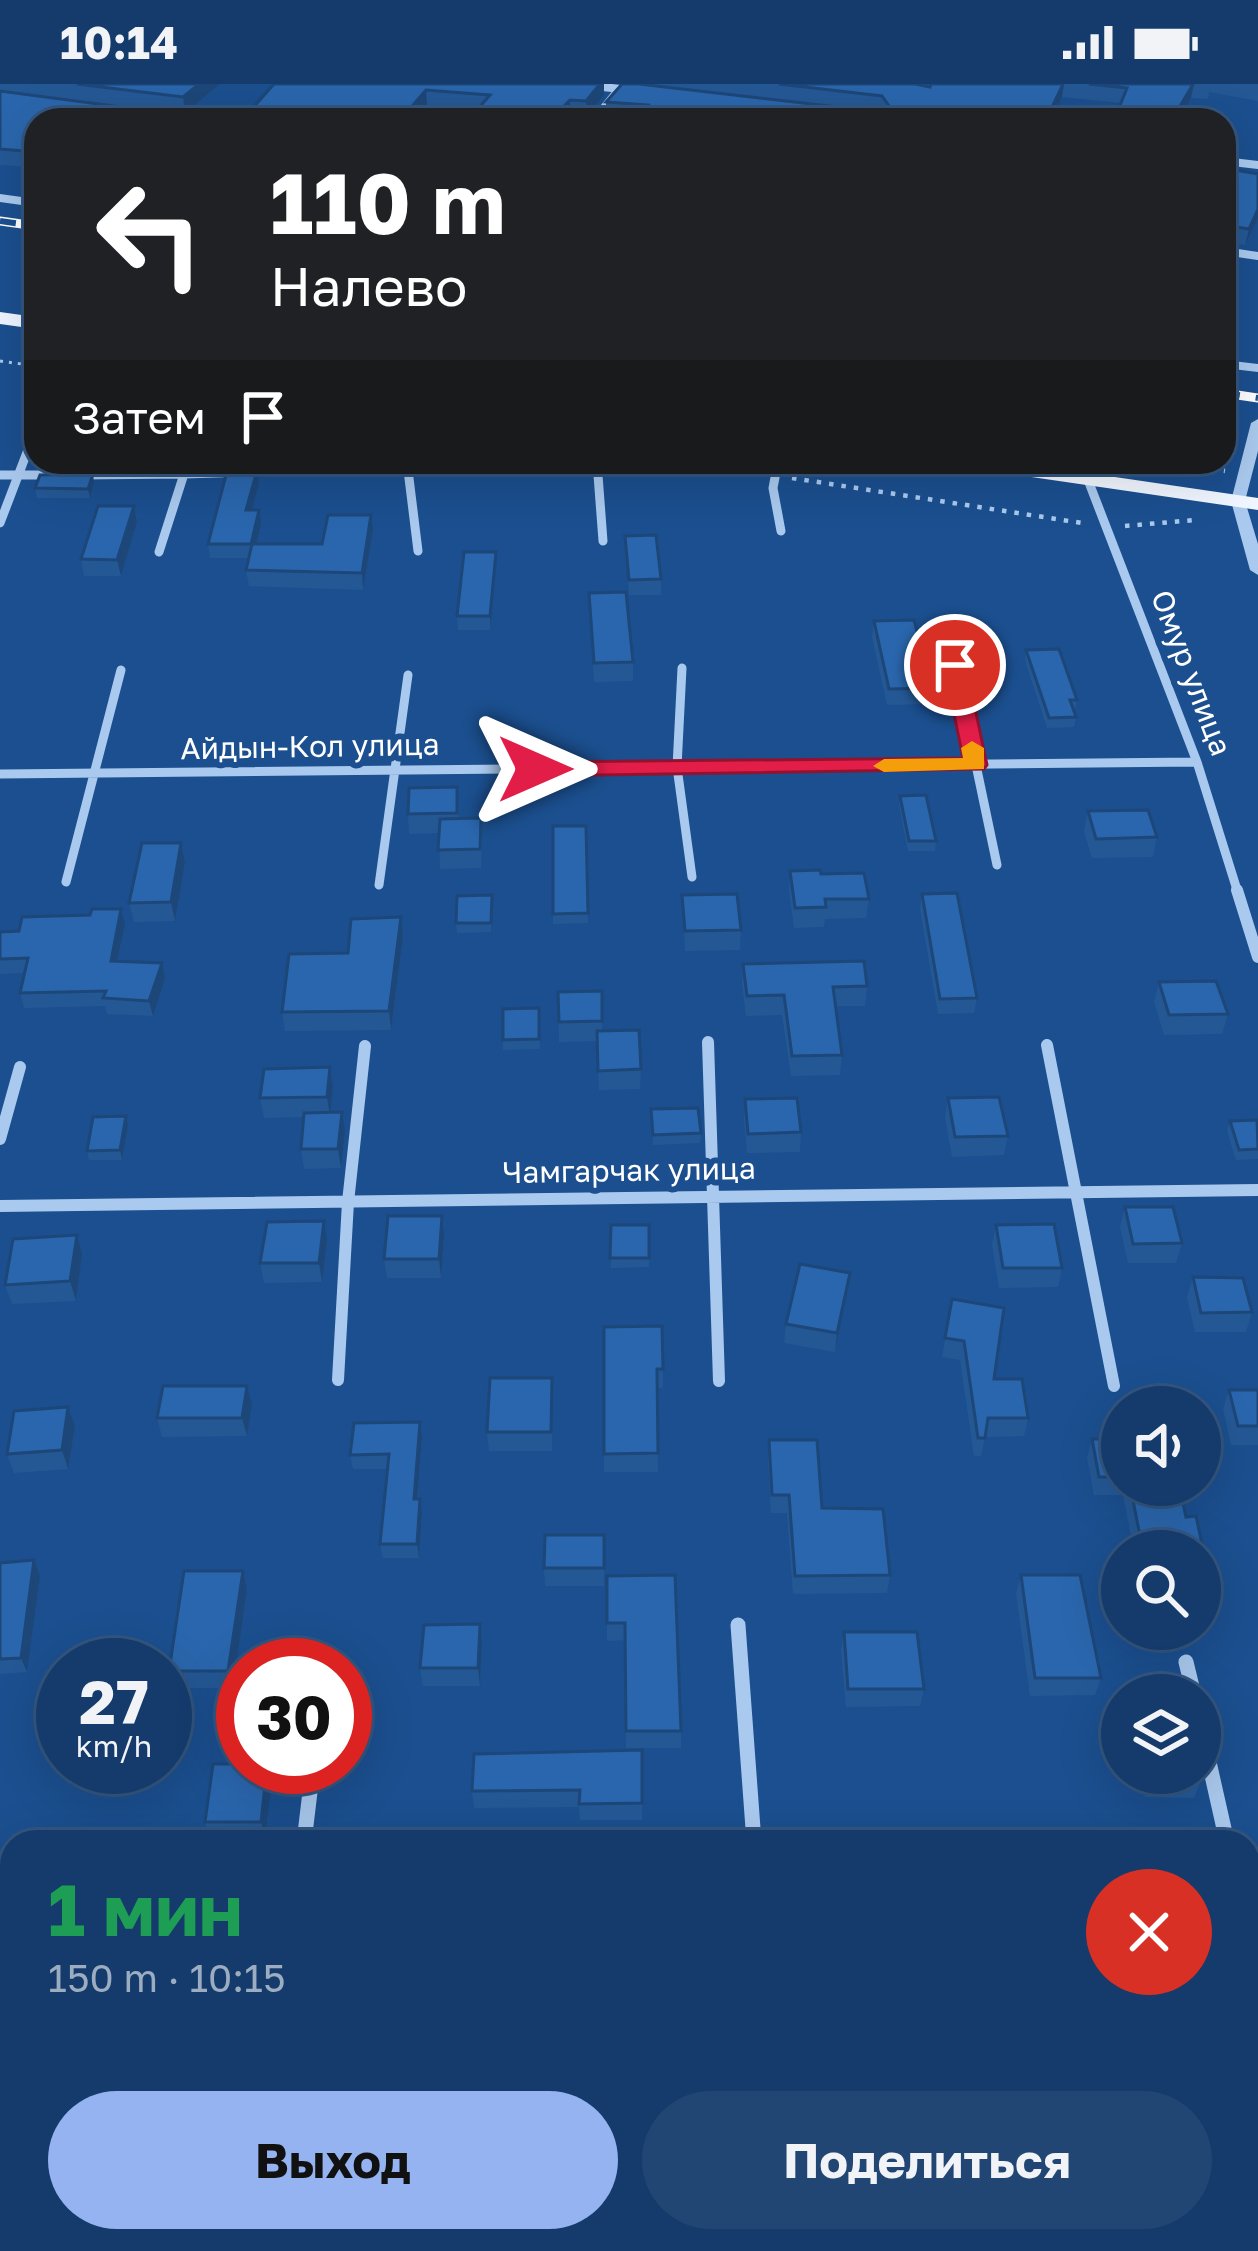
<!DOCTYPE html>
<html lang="ru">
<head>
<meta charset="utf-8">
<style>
	:root { --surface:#143b6b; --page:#214673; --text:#f1f3f6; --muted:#9dadc1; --line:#33557e; --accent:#95b2f1 }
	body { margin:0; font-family:"Golos Text",sans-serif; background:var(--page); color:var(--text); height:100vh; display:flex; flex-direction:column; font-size:45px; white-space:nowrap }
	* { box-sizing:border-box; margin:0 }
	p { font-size:39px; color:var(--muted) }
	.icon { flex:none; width:66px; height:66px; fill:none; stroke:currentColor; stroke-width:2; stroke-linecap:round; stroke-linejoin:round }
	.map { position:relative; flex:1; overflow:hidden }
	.sheet { position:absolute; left:0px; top:1746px; width:1260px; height:423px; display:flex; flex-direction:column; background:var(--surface); border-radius:36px 36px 0 0; box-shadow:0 12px 48px #0002,0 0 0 3px var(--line) }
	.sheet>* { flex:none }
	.guide { position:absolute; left:24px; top:24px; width:1212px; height:366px; border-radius:36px; box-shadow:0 12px 48px #0002,0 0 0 3px var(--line); background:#202124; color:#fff; overflow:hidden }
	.fabs { position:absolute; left:1101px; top:1302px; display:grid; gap:24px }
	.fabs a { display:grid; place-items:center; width:120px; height:120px; border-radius:50%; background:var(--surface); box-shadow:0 12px 48px #0002,0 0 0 3px var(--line); font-size:60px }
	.speed { position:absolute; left:36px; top:1554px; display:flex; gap:24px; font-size:60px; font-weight:700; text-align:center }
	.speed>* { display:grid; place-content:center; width:156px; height:156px; border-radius:50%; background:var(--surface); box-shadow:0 12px 48px #0002,0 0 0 3px var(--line); line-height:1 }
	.speed small { font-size:30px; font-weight:400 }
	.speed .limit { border:18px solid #d22; background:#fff; color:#111 }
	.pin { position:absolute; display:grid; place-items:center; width:102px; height:102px; color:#fff; margin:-51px; border:6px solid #fff; border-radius:50%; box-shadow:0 3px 12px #0007 }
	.me { position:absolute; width:132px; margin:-66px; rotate:90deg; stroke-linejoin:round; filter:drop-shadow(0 0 9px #0008) }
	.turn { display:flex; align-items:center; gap:42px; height:252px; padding:0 48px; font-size:54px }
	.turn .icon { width:156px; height:156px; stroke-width:2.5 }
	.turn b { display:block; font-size:84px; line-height:102px }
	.then { display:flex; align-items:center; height:114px; padding:0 48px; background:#0003; gap:24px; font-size:45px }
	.round { display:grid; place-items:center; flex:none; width:126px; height:126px; border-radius:63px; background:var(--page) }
	.headline { display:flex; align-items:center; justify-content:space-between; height:204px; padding:0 48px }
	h1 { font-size:72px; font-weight:700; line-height:90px; color:#1e9e55 }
	.button { display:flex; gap:24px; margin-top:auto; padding:24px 48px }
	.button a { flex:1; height:138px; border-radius:72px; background:var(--accent); color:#111; font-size:48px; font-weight:700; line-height:138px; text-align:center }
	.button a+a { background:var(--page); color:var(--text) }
	.status { display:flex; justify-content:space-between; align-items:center; height:84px; padding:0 60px; background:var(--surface); direction:ltr }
	.status svg { height:33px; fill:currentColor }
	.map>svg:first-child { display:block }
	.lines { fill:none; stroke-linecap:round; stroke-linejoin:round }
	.path-far1 { stroke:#a9c9ee; stroke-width:3; stroke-dasharray:3 6; stroke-linecap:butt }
	.path { stroke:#a9c9ee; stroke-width:4.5; stroke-dasharray:4.5 8; stroke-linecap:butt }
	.minor-far3 { stroke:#a9c9ee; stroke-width:8 }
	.minor-far2 { stroke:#a9c9ee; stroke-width:9 }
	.minor-far1 { stroke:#a9c9ee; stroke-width:12 }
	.minor { stroke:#a9c9ee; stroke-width:15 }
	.tertiary { fill:#a9c9ee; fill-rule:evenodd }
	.primary { fill:#f0f6ff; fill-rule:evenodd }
	.rail-casing { stroke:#fff; stroke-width:9 }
	.rail { stroke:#1b4f8f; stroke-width:6; stroke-dasharray:16; stroke-linecap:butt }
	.wall { fill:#245895 }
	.shaded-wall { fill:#1d4779 }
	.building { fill:#2a66ad; stroke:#1d4779; stroke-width:3 }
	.route { fill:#e11d48; stroke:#92132f; stroke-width:3 }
	.slow { fill:#f59e0b }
	.labels { text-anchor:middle; stroke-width:12; stroke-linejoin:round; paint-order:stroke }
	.street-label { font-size:30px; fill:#fff; stroke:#1b4f8f }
</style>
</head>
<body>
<div class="status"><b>10:14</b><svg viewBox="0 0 49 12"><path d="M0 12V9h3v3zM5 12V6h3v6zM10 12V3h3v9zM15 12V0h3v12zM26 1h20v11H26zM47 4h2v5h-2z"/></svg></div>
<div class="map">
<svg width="1258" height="2167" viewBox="0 0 1258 2167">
	<rect width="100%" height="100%" fill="#1b4f8f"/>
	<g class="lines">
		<path class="path-far1" d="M0,277L36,282"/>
		<path class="path" d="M692,378L756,388
			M1162,378L1225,387
			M792,394L1082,439
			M1125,442L1195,436"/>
		<path class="minor-far3" d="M577,0L629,6
			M111,28L169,36
			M594,36L615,10
			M1224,77L1258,81
			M1224,167L1258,172
			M33,353L36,345"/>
		<path class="minor-far2" d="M407,378L418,467
			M597,378L603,457
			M778,378L773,404L781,447
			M184,390L407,383
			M0,391H53
			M79,391L184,390L159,468
			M1088,396L1197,678L1238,809
			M0,439L34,350
			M955,581L997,781
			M682,584L677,683L692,793
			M0,690L1197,678
			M66,798L121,586
			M379,801L408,591"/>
		<path class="minor-far1" d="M1237,806L1258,873
			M708,958L719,1297
			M1047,961L1114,1302
			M0,1055L20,983
			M0,1122L1258,1106
			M338,1296L348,1118L365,962"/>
		<path class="minor" d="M738,1541L754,1758
			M1186,1578L1194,1611
			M1200,1638L1227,1758
			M304,1758L313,1683
			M1248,1788H1258
			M0,1819L12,1818
			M1248,1853L1258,1899"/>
		<path class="tertiary" d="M0,110L36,115V123L0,118Z
			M1224,276L1258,280V288L1224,284Z
			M1258,335V367L1245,417L1258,460V491L1250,486L1231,417L1251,339Z"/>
		<path class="primary" d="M0,228L36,233V245L0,240Z
			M960,378H1013L1258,414V426L970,384Z"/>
		<defs>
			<path id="rail" d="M0,137L36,142
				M1224,309L1258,314"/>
		</defs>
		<use href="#rail" class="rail-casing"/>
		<use href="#rail" class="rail"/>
	</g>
	<path class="wall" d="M0,0H220L185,29L0,7Z
		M274,0L604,11L586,33L427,21Z
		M647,0H915L930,3L931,0H1258V17L1209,8L1208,15L1191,14L1178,36H1114L1121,19L1062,13L1051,36H632L606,34V18L881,28Z
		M0,7L36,36V97L32,83L0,81Z
		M1224,84L1258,134L1245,161L1224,158Z
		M48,378H101L100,381L49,382Z
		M257,387L259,400L252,426L261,440L256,460H322L373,447L363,506L249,502L246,486L249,474H210L208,460Z
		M94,399L90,414H37L35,404Z
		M134,422L137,438L121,492H84L81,475Z
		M625,452L661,495V511H629Z
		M496,468V482L490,546H458L457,532Z
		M589,509L633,578V597L594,598Z
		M874,537L932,604L930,620L887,621L872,553Z
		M1026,566L1077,616L1075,625H1074L1076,633L1074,643L1047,644L1025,576Z
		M900,712L936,757L935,767H908L899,721Z
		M459,723L458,735L482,754L481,784L440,785L439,749L409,750L408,730Z
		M1088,727L1157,753L1153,773L1092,774L1084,747Z
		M553,742H586L588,839L553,840Z
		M181,759L185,778L175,837L134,838L129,819Z
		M790,787L821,790L869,815L866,834L825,835L824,843L794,844L789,806Z
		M922,810L977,914L974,929L938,930L920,825Z
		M682,811L741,846L740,866L685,867Z
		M492,821L491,848L457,849L456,839Z
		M125,840L117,877L165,895L153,932L107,930L105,922L24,924L20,909L24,889L0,890V848Z
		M403,853L391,946L285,947L282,928L348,869Z
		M743,880L867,902L865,922H835L842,971L840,991L791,992L782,931L746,932L742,900Z
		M1159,898L1228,930L1222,950L1164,951L1154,918Z
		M602,907V947L641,985L640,1005L599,1006L597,957L559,958L558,908Z
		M539,924L540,965L503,966V925Z
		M330,983L333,1003L330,1028L345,1047L341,1084L304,1085L301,1065L304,1033L264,1034L260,1014Z
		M948,1014L1008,1052L1004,1071L952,1073L945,1034Z
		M745,1015L801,1048L800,1068L747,1069L744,1035Z
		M651,1025L701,1049L700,1059L653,1061Z
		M1230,1037L1258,1039V1075L1236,1076L1227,1047Z
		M128,1042L122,1076H89L87,1067Z
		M1125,1123L1182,1159L1176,1179H1128L1120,1143Z
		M611,1141H649V1183L611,1184Z
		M996,1141L1062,1184L1058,1203L999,1204L992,1160Z
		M444,1152L441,1194H387L384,1175Z
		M327,1157L322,1198L264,1199L260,1179Z
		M82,1170L76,1217L12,1220L5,1201Z
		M1193,1193L1252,1228L1246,1248H1195L1187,1213Z
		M847,1208L835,1268L784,1259L786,1240Z
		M952,1215L994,1295L1028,1334L1024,1352L985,1353L981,1372H974L960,1276L942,1273Z
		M662,1242L663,1304H657L658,1388H604V1243Z
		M552,1294V1367H489L487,1348Z
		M1229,1306H1258V1361H1231L1223,1325Z
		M252,1321L247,1352L162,1353L157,1334Z
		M68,1323L75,1342L68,1385L14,1389L7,1370Z
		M420,1338L422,1353L417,1415L422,1429L419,1474H383L380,1460L388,1385H353L350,1371Z
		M1092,1355H1122V1401H1179L1186,1433L1207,1484L1201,1503L1200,1467H1134L1123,1411H1094L1087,1374Z
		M769,1356L822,1424L890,1491L887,1509L793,1510L787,1429H771L768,1375Z
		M604,1451V1502H545L544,1484Z
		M34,1476L40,1492L27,1588L0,1590V1479Z
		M243,1487L247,1505L233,1604H175L169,1587Z
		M1021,1491L1101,1594L1095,1611L1030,1612L1016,1509Z
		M607,1492L681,1647V1664H626L625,1556L607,1557Z
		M480,1540L482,1558L480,1602H423L420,1584Z
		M844,1548L924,1605L920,1622L846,1623L841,1566Z
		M642,1666V1736H580L579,1723L474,1724L472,1707Z
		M1140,1689H1199L1201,1697L1194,1714L1145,1713Z
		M272,1697L265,1754L210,1755L205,1738Z
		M0,1857H12V2078H0Z
		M1248,1913L1258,1958V1967L1251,1979H1248Z"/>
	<path class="shaded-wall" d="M199,0H220L185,29L183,13Z
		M600,0H604V11L586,33V17Z
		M1064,0L1062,13L1051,36H1046Z
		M1194,0L1191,14L1178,36H1172Z
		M426,6L427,21L415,36H400Z
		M570,16V32L566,36H550Z
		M121,23L124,36H107Z
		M1258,125V134L1245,161L1249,145Z
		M257,387L259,400L248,440L246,426Z
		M93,390L94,399L90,414L88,405Z
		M134,422L137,438L121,492L117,476Z
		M259,426L261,440L253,474L251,460Z
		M371,431L373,447L363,506L362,489Z
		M496,468V482L490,546V532Z
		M181,759L185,778L175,837L171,818Z
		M121,825L125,840L114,892L111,877Z
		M401,833L403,853L391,946L389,927Z
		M162,879L165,895L153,932L149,917Z
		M330,983L333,1003L330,1032L327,1013Z
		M342,1028L345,1047L341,1084L338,1065Z
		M126,1032L128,1042L122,1076L120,1066Z
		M442,1132L444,1152L441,1194L439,1175Z
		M324,1137L327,1157L322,1198L319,1179Z
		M77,1151L82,1170L76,1217L70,1197Z
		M850,1189L847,1208L835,1268L837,1249Z
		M247,1302L252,1321L247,1352L242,1334Z
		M68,1323L75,1342L68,1385L62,1366Z
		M420,1338L422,1353L416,1429L414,1415Z
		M420,1415L422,1429L419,1474L417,1460Z
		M34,1476L40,1492L27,1588L21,1574Z
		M243,1487L247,1505L233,1604L228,1587Z
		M480,1540L482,1558L480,1602L478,1584Z
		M267,1683L272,1697L265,1754L261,1738Z"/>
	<path class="building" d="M77,0H199L183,13Z
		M274,0H600L586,17L570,16L550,36H468L490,11L426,6L400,36H242Z
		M622,0H639L880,28L889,22L882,12L779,0H915L930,3L931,0H1063L1046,36H637L648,21L606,18Z
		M1089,0H1193L1172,36H1114L1127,4Z
		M0,7L121,23L107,36H36V68L0,65Z
		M1224,84L1258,90V125L1249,145L1224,141Z
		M227,387H257L246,426H259L251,460H208Z
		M93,390L88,405L35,404L40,391Z
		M98,422H134L117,476L81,475Z
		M328,431H371L362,489L246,486L252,460H322Z
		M656,451L661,495L629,496L625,452Z
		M464,468H496L490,532H457Z
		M626,508L633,578L594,579L589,509Z
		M914,536L932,604L889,605L874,537Z
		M1059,565L1077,616H1070L1076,633L1049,634L1026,566Z
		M457,703V729L408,730L409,704Z
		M926,711L936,757H909L900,712Z
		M1148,726L1157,753L1096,755L1088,727Z
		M481,734L480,765L438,766L440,735Z
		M553,742H586L588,829L553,830Z
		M142,759H181L171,818L129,819Z
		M820,786L821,790L864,789L869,815H825L826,823L795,824L790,787Z
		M957,809L977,914L940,915L922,810Z
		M737,810L741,846L685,847L682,811Z
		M492,811L491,839H456L457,812Z
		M92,825H121L111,877L162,879L149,917L103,914L106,907L20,909L28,874L0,875V848L19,847L22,833L90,831Z
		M401,833L389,927L282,928L289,870L348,869L351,835Z
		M864,877L867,902L833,903L842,971L792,972L784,911L747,912L743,880Z
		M1216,897L1228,930L1169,931L1159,898Z
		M602,907V937L559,938L558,908Z
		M539,924V955L503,956V925Z
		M639,946L641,985L598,987L597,947Z
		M330,983L327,1013L260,1014L264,985Z
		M999,1013L1008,1052L955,1053L948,1014Z
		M797,1014L801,1048L748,1050L745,1015Z
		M698,1024L701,1049L653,1051L651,1025Z
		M342,1028L338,1065H301L304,1029Z
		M126,1032L120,1066L87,1067L93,1033Z
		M1257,1036L1258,1065L1239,1066L1230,1037Z
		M1125,1123H1173L1182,1159L1133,1160Z
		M388,1132H442L439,1175H384Z
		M324,1137L319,1179H260L267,1138Z
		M1054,1140L1062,1184H1003L996,1141Z
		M611,1141H649V1174H610Z
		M77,1151L70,1197L5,1201L13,1155Z
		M800,1180L850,1189L837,1249L786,1240Z
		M1193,1193L1243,1194L1252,1228L1201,1229Z
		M952,1215L1004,1224L994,1295H1022L1028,1334H988L985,1354H978L964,1257L945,1254Z
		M662,1242L663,1285H657L658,1369L604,1370V1243Z
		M490,1294H552L551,1348H487Z
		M163,1302H247L242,1334H157Z
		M1229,1306H1258V1342H1238Z
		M68,1323L62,1366L7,1370L14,1327Z
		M420,1338L414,1415H420L417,1460H380L389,1370L350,1371L354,1339Z
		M1092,1355H1122V1393H1099Z
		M769,1356H817L822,1424L883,1425L890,1491L795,1492L789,1411H772Z
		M1130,1401H1179L1186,1433L1196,1432L1207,1484H1200V1467H1143Z
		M545,1451H604V1484H544Z
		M34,1476L21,1574L0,1575V1479Z
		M184,1487H243L228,1587H169Z
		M675,1491L681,1647H626L625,1539H607V1492Z
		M1021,1491H1080L1101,1594H1035Z
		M480,1540L478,1584H420L424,1541Z
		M844,1548H917L924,1605H848Z
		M642,1666V1719L579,1720L580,1706L472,1707L474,1670Z
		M213,1680H243V1683H267L261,1738H205Z
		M1150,1689H1199L1201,1697L1151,1696Z
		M0,1857H12V2064H0Z
		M1248,1913L1258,1958V1964L1248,1965Z
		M457,2157H535V2167H456Z"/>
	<path class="route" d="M955,574L966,581L987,681L984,685L535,692L523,685L535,678L963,674L944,581Z"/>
	<path class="slow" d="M972,657L984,664V685L884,688L873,682L884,675L963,674L961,664Z"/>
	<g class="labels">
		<g class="street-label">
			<text transform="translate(1191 589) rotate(69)" y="10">Омур улица</text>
			<text transform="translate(310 663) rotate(-1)" y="10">Айдын-Кол улица</text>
			<text transform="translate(629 1087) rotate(-1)" y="10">Чамгарчак улица</text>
		</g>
	</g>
</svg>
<div class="fabs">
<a><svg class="icon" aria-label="sound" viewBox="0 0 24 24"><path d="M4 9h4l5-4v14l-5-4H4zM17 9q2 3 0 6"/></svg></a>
<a><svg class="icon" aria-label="search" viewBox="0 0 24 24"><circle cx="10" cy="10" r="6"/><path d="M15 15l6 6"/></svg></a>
<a><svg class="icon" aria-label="layers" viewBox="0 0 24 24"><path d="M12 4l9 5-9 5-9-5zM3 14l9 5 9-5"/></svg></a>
</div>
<div class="speed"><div>27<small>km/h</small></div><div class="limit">30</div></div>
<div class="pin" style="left:955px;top:581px;background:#d93025"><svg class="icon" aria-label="arrive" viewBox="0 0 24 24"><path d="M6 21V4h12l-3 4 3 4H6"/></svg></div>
<svg class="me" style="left:535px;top:685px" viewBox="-20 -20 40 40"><path d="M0-17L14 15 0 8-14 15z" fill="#e11d48" stroke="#fff" stroke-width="4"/></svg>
<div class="guide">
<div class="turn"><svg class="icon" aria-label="left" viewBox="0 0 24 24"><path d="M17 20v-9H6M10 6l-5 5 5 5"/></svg><div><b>110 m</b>Налево</div></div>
<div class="then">Затем<svg class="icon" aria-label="arrive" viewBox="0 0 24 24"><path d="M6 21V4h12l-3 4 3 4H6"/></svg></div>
</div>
<section class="sheet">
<div class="headline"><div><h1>1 мин</h1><p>150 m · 10:15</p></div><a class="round" style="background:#d93025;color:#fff"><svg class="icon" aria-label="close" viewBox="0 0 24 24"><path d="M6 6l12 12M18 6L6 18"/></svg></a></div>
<div class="button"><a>Выход</a><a>Поделиться</a></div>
</section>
</div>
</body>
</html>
